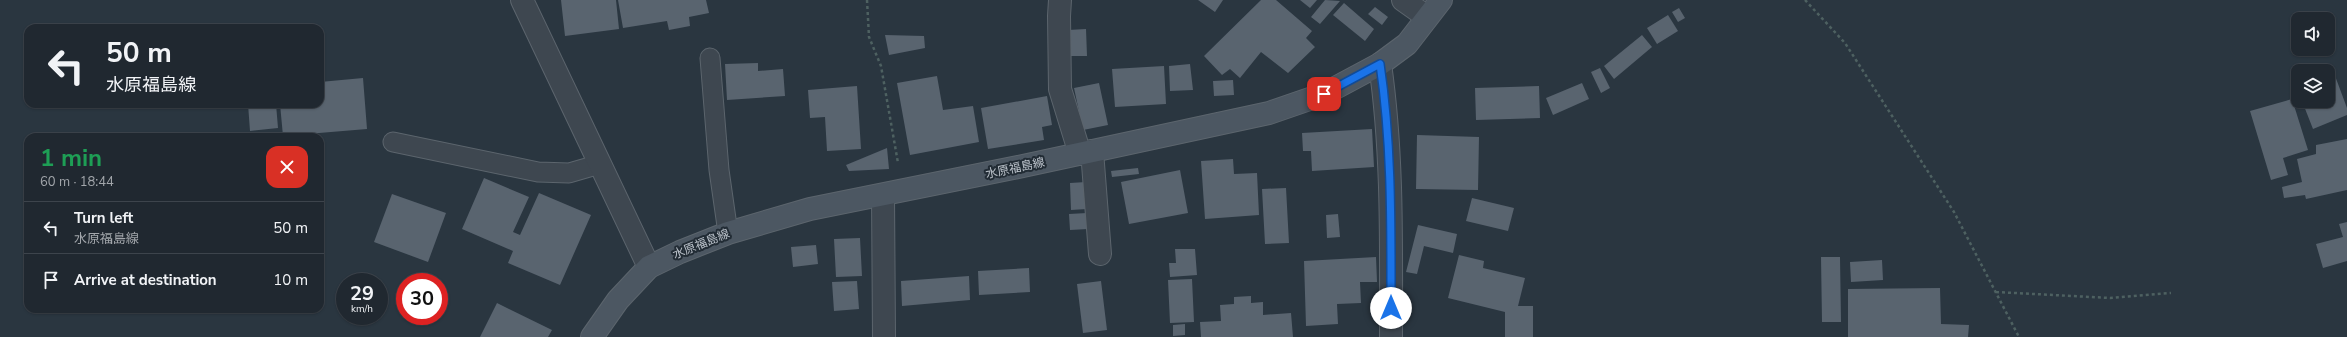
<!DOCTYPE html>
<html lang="en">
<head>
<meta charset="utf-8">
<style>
	:root { --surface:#202830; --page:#2d343c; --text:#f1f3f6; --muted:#a2a6ab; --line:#3d444c }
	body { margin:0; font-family:"Nunito Sans","Noto Sans JP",sans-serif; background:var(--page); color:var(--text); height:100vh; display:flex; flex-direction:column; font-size:15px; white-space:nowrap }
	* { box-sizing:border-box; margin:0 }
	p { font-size:13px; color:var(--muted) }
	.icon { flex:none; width:22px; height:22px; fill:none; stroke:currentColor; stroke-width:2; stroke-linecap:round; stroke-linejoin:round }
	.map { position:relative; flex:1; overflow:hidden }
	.side { position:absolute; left:24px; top:133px; width:300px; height:180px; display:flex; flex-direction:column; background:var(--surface); border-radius:12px; box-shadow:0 1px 3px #0004,0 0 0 1px var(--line) }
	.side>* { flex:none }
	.hud { position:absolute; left:24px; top:24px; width:300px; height:84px; border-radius:12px; box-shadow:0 1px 3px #0004,0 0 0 1px var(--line); background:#202830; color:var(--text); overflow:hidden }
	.tools { position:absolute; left:2291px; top:12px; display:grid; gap:8px }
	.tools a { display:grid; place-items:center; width:44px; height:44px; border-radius:8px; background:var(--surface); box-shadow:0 1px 3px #0004,0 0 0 1px var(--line); font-size:20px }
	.speed { position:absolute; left:336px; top:273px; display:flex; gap:8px; font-size:20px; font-weight:700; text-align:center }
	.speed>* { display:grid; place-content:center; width:52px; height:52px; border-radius:50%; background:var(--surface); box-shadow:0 1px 3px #0004,0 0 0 1px var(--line); line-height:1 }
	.speed small { font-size:10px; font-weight:400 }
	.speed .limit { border:6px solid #d22; background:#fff; color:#111 }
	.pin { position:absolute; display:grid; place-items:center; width:34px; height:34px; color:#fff; margin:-17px; border-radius:8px; box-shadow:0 2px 6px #0006 }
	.me { position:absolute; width:44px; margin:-22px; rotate:0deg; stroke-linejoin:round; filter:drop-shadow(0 0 3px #0008) }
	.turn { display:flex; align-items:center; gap:14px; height:84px; padding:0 16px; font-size:18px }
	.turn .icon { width:52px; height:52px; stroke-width:2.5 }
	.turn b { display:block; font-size:28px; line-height:34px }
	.round { display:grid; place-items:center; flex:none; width:42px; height:42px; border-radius:12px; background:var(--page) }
	.head { display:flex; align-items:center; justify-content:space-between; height:68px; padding:0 16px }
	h1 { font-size:24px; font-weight:700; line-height:30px; color:#1e9e55 }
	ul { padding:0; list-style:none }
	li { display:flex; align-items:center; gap:12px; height:52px; padding:0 16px; border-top:1px solid var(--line) }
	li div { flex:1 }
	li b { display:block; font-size:15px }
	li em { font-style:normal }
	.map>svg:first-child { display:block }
	.building { fill:#59646f }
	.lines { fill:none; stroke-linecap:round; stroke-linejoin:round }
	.service-casing { stroke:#5c656d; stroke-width:21 }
	.minor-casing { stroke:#5c656d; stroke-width:24 }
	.secondary-casing { stroke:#5c656d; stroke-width:24 }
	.path { stroke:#4e6161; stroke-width:2.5; stroke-dasharray:3 3; stroke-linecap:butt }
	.service { stroke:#3e4750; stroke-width:19 }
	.minor { stroke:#3e4750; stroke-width:22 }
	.secondary { stroke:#4c5762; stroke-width:22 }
	.route-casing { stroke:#114b97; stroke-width:10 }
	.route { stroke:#1a73e8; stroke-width:7 }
	.labels { text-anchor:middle; stroke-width:4; stroke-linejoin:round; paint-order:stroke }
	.street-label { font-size:12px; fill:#bbc2ca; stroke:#222c35 }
</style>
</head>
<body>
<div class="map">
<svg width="2347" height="337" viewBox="0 0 2347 337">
	<rect width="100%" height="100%" fill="#2a3640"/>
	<path class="building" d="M561,0H616L619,29L565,36Z
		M618,0H706L709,13L689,17L690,26L669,30L667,21L623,28Z
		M1198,0H1223L1215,12Z
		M1261,0H1276L1312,31L1306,38L1315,47L1288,73L1261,52L1240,78L1230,69L1222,75L1204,56Z
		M1300,0H1317L1310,8Z
		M1325,0L1340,1L1320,24L1311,17Z
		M1344,3L1374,29L1365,41L1333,15Z
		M1375,7L1388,17L1382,25L1368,14Z
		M1679,8L1685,18L1678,22L1672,12Z
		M1668,15L1678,31L1657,44L1647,28Z
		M1086,29L1087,56H1069L1068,30Z
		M885,35L924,36L925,48L889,55Z
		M1642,35L1652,47L1614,79L1604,66Z
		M758,63V71L783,69L785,96L727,100L725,64Z
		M1190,64L1193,90L1170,91L1169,66Z
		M2331,65L2347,108V115L2313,129L2302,101H2328V71H2314Z
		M1164,66L1166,104L1115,107L1112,69Z
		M1600,68L1610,88L1601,93L1591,72Z
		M937,76L943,110L973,106L979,142L910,155L897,83Z
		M363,78L367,129L283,136L280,104H320V82Z
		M1233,80L1234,95L1214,96L1213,81Z
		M1099,83L1108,125L1083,130L1074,88Z
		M1582,83L1589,99L1553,115L1546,98Z
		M857,86L861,149L827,151L825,117L810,118L808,90Z
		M1539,86L1540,118L1476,120L1475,88Z
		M1047,96L1052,125L1042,127L1044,140L988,149L981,108Z
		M2292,99L2308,150L2283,158L2288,175L2271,180L2250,111Z
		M248,104H276L278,128L250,131Z
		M1372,129L1374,167L1312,171L1311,151H1303L1302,133Z
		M1417,135L1479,137L1478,190L1416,189Z
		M2347,139V190L2306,199L2305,195L2284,198L2282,187L2302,182L2297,159L2316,154V145Z
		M887,148L889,169L849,171L846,165Z
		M1233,159L1234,174L1257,173L1259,215L1205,219L1201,161Z
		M1138,168L1139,174L1112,177L1111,171Z
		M1180,170L1188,213L1129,224L1121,182Z
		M484,178L529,197L513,232L520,235L539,193L591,215L560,285L508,263L513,251L462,229Z
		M1086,182L1087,209L1071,210L1070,183Z
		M1286,188L1289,243L1265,244L1262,189Z
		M392,194L446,213L428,262L374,242Z
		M1472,198L1514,208L1508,231L1466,221Z
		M1087,213L1088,229L1070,230L1069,214Z
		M1338,214L1340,237L1327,238L1326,215Z
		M2347,222V261L2323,268L2316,244L2343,237L2339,224Z
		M1418,225L1457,234L1453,253L1424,246L1417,274L1406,272Z
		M860,238L862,276L836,277L834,239Z
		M816,245L818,264L793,267L791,247Z
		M1175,249H1195L1197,275L1170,277L1169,263H1176Z
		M1459,255L1484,261L1483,268L1525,278L1518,306H1533V337H1505V312L1448,298Z
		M1376,257L1377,282H1360L1361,303L1337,304L1338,324L1306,326L1304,261Z
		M1821,257H1840L1841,322H1822Z
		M1882,260L1883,280L1851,282L1850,262Z
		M1029,268L1030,292L979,295L978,271Z
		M969,276L970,300L902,306L901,281Z
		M1192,279L1194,322L1170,323L1168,280Z
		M857,281L859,309L834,311L832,282Z
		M1101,281L1107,330L1083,333L1077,284Z
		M1940,288L1941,324L1969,325L1968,337H1848V289Z
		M1251,296V303L1263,302V315L1291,313L1293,337H1201L1200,322L1221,321L1220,305L1234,304V297Z
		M497,303L552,330L548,337H480Z
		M1185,324V335L1173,336V325Z"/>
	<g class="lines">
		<defs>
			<path id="service" d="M710,58L719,170L728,233
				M393,142L538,172L569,173L600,164"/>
			<path id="minor" d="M522,0L649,267
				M1060,0L1059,16L1060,89L1080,154
				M1403,0L1427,17
				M1380,64C1393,155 1391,246 1391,337
				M1092,151L1100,254
				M883,195L884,337"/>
			<path id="secondary" d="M592,337L618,300L649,267L680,252L728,233L810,209L1023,166L1269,113L1324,94L1380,64L1407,44L1441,0"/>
		</defs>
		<use href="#service" class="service-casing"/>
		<use href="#minor" class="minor-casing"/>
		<use href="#secondary" class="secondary-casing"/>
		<path class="path" d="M867,0L869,37L881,66L898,163
			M1805,0L1845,43L1954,212L2019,337
			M1996,292L2110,298L2171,293"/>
		<use href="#service" class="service"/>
		<use href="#minor" class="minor"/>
		<use href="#secondary" class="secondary"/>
	</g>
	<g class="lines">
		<defs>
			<path id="route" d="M1324,94L1380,64C1392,145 1391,226 1391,308"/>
		</defs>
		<use href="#route" class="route-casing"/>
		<use href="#route" class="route"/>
	</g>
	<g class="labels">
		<g class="street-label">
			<text transform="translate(1015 168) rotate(-12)" y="4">水原福島線</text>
			<text transform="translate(701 244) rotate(-22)" y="4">水原福島線</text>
		</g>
	</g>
</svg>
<div class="tools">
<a><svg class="icon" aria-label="sound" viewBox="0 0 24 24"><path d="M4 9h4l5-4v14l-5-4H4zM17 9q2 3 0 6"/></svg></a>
<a><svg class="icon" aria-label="layers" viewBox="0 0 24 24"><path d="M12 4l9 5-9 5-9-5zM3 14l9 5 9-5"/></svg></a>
</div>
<div class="speed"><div>29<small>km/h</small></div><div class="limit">30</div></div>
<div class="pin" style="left:1324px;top:94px;background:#d93025"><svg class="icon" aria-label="arrive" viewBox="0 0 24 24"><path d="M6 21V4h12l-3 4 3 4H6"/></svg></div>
<svg class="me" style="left:1391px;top:308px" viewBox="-20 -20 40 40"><circle r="19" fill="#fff"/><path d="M0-13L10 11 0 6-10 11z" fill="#1a73e8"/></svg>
<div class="hud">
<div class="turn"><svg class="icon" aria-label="left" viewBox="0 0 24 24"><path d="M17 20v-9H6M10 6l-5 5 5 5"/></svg><div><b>50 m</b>水原福島線</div></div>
</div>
<section class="side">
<div class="head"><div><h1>1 min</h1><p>60 m · 18:44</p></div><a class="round" style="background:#d93025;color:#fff"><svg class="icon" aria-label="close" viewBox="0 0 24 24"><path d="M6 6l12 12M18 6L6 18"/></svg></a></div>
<ul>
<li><svg class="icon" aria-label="left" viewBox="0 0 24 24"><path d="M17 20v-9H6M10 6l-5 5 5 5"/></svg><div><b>Turn left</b><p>水原福島線</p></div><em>50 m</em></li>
<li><svg class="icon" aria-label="arrive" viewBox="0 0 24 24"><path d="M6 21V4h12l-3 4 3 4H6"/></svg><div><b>Arrive at destination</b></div><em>10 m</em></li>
</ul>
</section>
</div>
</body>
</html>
